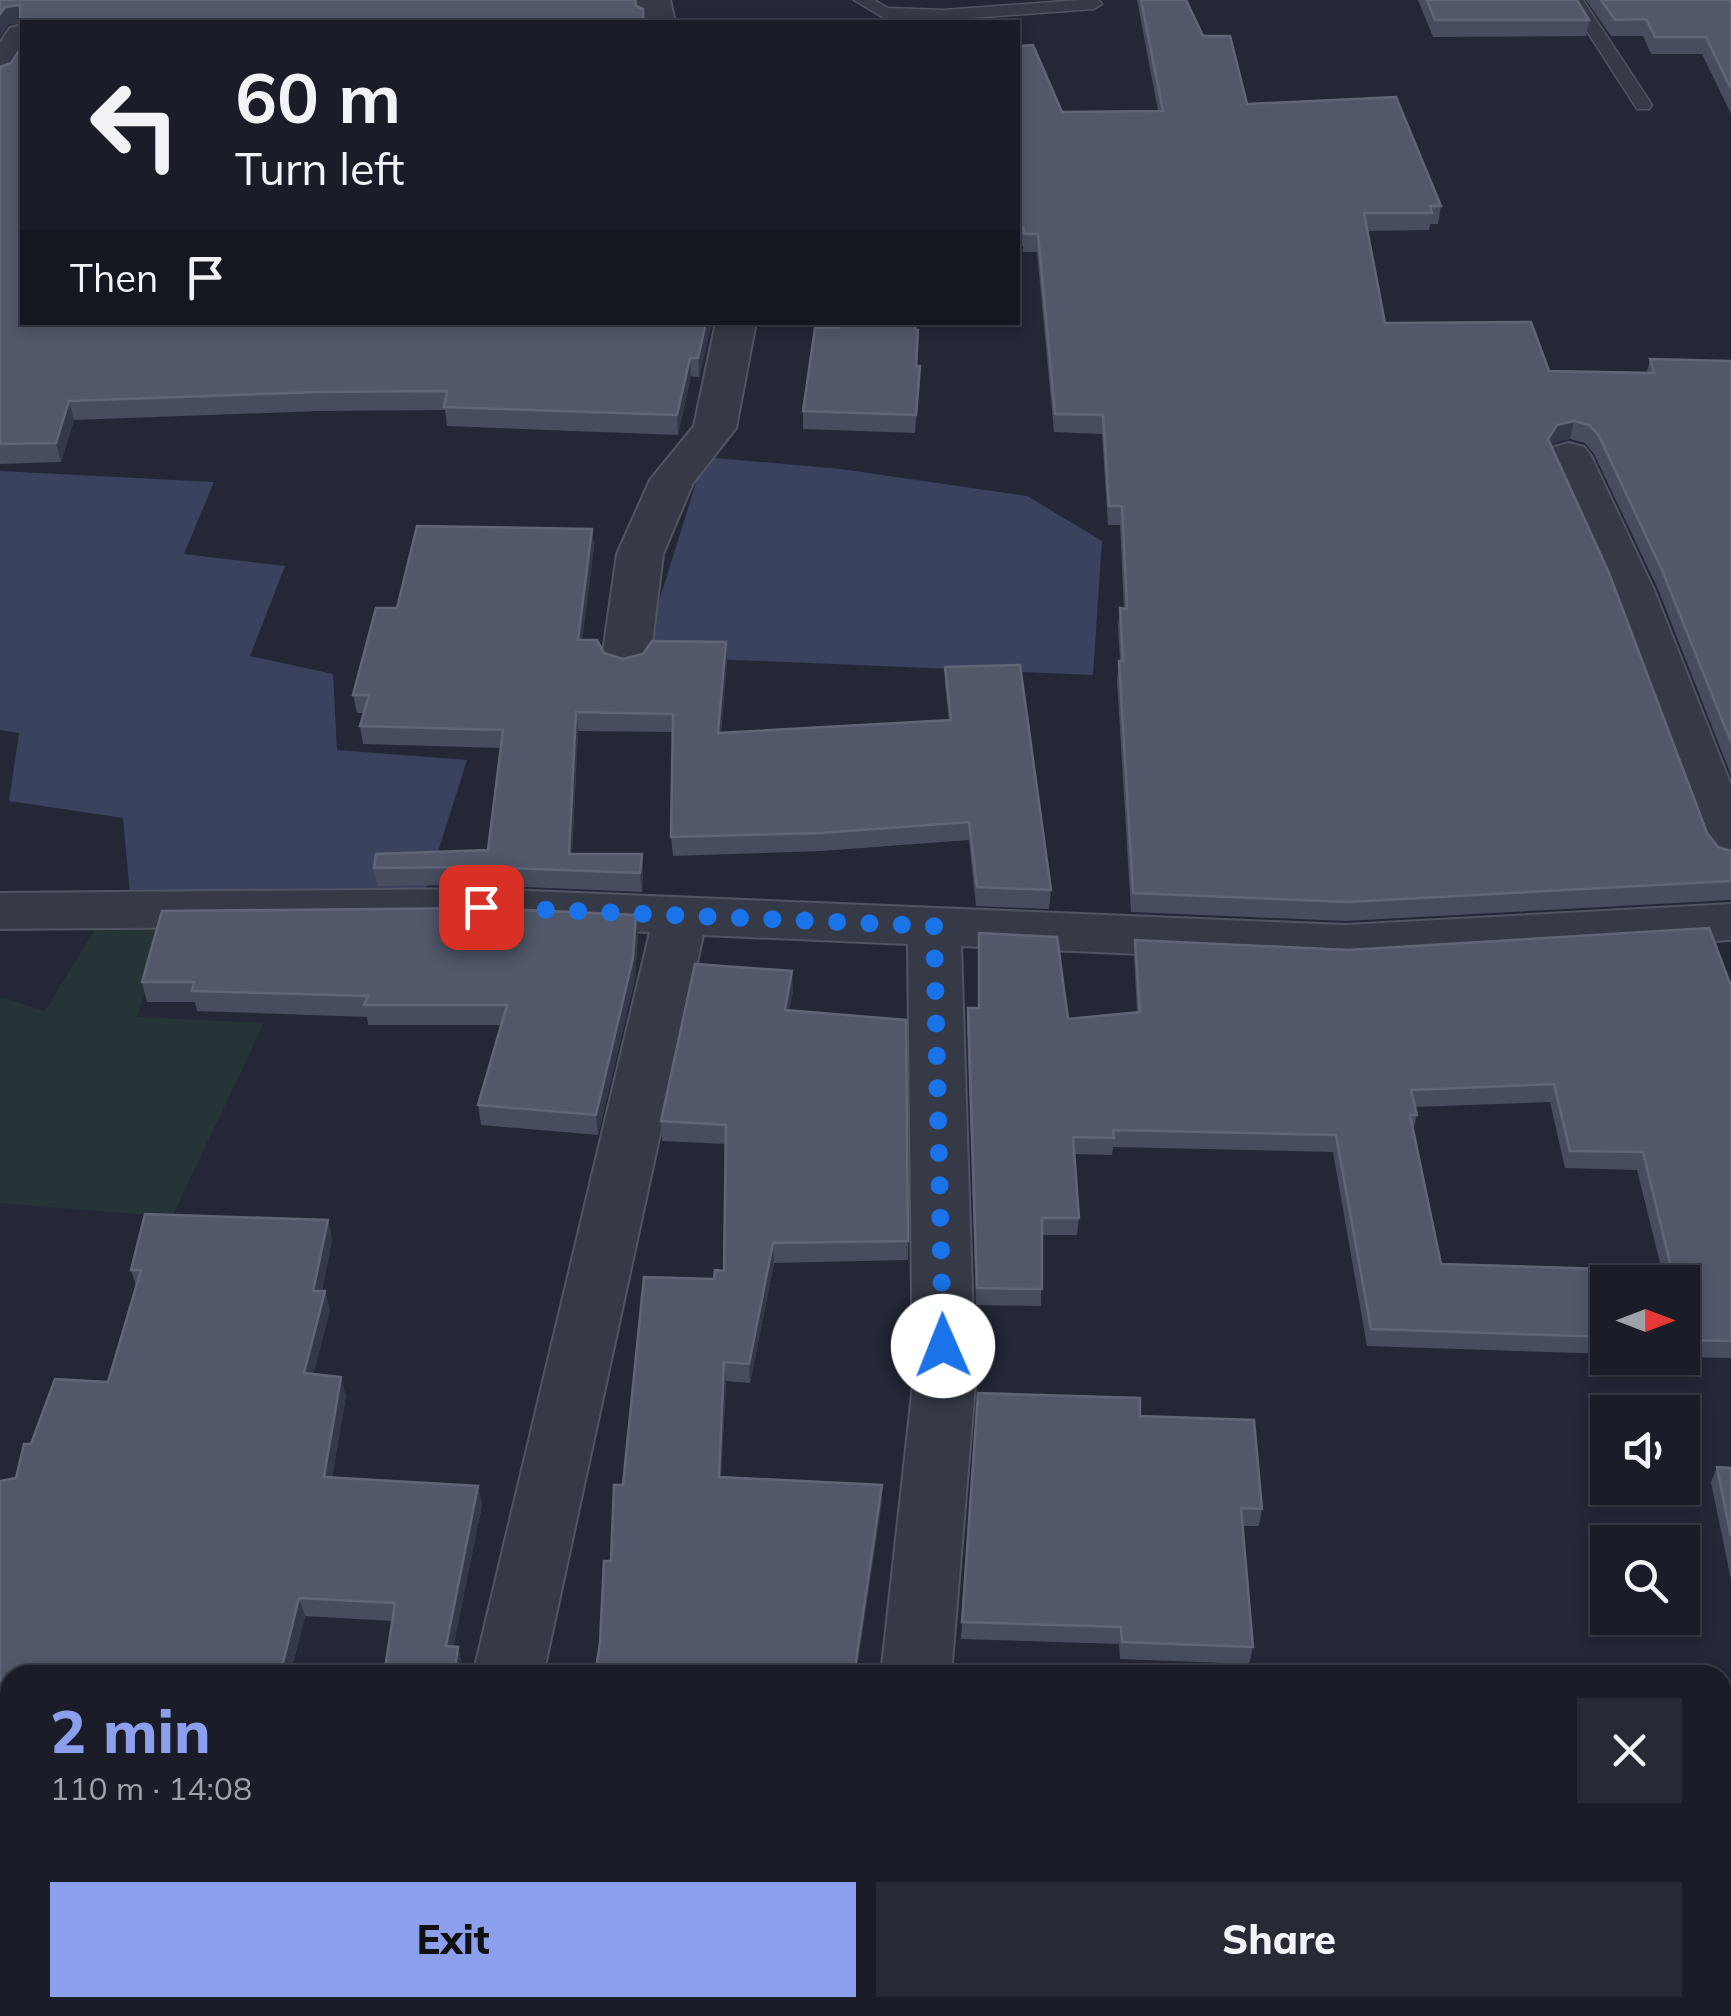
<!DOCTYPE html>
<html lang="en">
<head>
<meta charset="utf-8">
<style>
	:root { --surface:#1a1d28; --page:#272a34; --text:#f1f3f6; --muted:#9fa2a8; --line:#383b45; --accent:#8c9fed }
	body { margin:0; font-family:Mulish,sans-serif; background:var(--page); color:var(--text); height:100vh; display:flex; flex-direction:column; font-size:38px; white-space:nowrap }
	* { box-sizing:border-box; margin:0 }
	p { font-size:32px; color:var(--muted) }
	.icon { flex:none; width:55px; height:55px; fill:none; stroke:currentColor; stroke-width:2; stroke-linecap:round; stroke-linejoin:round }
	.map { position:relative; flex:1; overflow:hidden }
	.drawer { position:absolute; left:0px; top:1665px; width:1732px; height:352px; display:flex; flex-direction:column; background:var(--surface); border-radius:30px 30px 0 0; box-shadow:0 5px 15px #0003,0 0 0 2px var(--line) }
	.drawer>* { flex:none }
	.banner { position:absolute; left:20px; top:20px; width:1000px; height:305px; border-radius:0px; box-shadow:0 5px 15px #0003,0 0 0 2px var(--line); background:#1a1d28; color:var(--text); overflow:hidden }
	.needle { width:65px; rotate:90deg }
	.tools { position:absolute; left:1590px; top:1265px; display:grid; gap:20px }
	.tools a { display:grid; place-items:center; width:110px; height:110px; border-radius:0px; background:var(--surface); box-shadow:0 5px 15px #0003,0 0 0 2px var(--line); font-size:50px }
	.pin { position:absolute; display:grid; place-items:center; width:85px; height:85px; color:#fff; margin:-42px; border-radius:20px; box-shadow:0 5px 15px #0006 }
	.me { position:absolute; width:110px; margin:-55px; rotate:359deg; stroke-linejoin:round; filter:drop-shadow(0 0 8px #0008) }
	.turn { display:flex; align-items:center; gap:35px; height:210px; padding:0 50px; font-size:45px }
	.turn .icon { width:130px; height:130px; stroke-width:2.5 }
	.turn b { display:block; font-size:70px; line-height:85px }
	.then { display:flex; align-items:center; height:95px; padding:0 50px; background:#0003; gap:20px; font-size:38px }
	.round { display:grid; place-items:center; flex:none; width:105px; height:105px; border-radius:0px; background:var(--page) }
	.overview { display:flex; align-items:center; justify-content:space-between; height:170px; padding:0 50px }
	h1 { font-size:60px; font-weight:800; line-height:75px; color:var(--accent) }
	.primary-button { display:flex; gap:20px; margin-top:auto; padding:20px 50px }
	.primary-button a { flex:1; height:115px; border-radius:0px; background:var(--accent); color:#111; font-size:40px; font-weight:800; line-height:115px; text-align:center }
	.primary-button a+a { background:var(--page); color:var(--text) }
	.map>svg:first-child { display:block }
	.green { fill:#263438 }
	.water { fill:#3a425e }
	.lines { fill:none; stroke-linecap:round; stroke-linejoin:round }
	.service-casing { stroke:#515462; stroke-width:3 }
	.minor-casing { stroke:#515462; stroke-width:4 }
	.service { fill:#363a47; fill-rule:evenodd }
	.minor { fill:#363a47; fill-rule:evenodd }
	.wall { fill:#474d5e; fill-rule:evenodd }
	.shaded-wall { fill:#343949 }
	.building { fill:#525869; stroke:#616677; stroke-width:2.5; fill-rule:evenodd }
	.route { stroke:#1a73e8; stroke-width:18; stroke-dasharray:0 32.4 }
</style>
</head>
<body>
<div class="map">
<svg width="1731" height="2016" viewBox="0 0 1731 2016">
	<rect width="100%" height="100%" fill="#232736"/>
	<path class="green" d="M169,925L137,1017L264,1023L172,1217L0,1203V997L45,1011L97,926Z"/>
	<path class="water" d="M704,457L841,469L1027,496L1102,541L1093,675L642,656Z
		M0,471L214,482L184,554L285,566L250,656L333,674L337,750L467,760L424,896L131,905L123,818L9,801L19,733L0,730Z"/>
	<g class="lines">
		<defs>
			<path id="service" d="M854,0H874L888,8L943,10L1079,0H1098L1102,4L1094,9L943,20L884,18Z
				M1567,0H1583L1652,105L1649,109H1637Z"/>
			<path id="minor" d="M636,0H670L675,22H641Z
				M22,25V63L12,78L0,82V43L10,28Z
				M716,322H756L736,428L693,483L663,554L650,659L643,669L626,674L609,669L602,659L617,554L650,480L694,426Z
				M1569,443L1584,447L1591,456L1654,590L1731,785V868L1713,863L1705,851L1608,590L1547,456L1554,447Z
				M481,889L1345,925L1731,904V940L1345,963L961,946L975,1385L951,1675H881L913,1385L908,944L703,935L543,1675H473L650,932L481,925L0,929V893Z"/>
		</defs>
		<use href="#service" class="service-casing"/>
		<use href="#minor" class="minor-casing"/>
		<use href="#service" class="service"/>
		<use href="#minor" class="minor"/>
	</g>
	<path class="wall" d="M0,0H635L22,322H712L699,377L691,376L678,435L447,426L445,410L320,411L74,420L61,462L0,464V67L11,63L21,48V23L9,24L0,37Z
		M1137,0H1186L1203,36L1247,104L1441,206L1438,224H1430L1429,230L1368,231L1385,323L1549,371L1647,372L1650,359L1731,361V775L1658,589L1594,454L1585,443L1570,439L1553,443L1551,446L1707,833L1718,847L1731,851V900L1345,921L1131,912L1117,680L1119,661H1120L1118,627L1120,608L1124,609L1120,525H1108L1102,434L1054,432L1037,252H1023V246H1018V46L1062,112L1158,111Z
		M1418,0H1577L1589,20L1586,36L1433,37Z
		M1586,0H1731V114L1702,54H1651L1643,36H1611Z
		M839,328L916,330L917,366H920L915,433L803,429V411Z
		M592,529L594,547L582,640L604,653L623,659L726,642L727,660L721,733L949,720L945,685V667L1051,890L1049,909L976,906L969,840L821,851L673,856L671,837L673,732L578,731L572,854H642L643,873L642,892L481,885L377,886L374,868L488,850L501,748L363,744L360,726L364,713H357L353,695L397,608Z
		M636,915L638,935L635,978L598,1135L481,1125L478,1105L501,1025H368L367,1017L197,1011L195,1002H147L142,982Z
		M979,933L1068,1019L1137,1012L1134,957L1135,940L1731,986V1358L1682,1357V1282H1608V1354L1367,1346L1333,1152L1113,1147L1112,1155L1074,1154L1079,1218L1077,1235H1042L1041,1306L976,1305L967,1026L968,1008H978ZM1550,1102L1565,1168L1637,1170L1662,1271L1441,1264L1413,1131L1417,1115L1415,1107Z
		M793,991L789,1010L908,1241V1260L774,1263L750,1383L726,1381L721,1477L882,1504L611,1561L623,1485L714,1279L724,1271L726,1144L662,1141L661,1121Z
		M328,1220L332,1240L322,1291H325L330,1310L313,1374L346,1396L332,1478L478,1486L482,1505L453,1647H458L462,1665L392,1621L305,1616L290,1675H10V1930H0V1481L16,1478L31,1444L108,1382L136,1286L131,1270Z
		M978,1393L1140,1416L1262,1509L1259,1526H1243L1253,1647L1249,1664L1120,1659L1119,1644L961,1639Z
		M1717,1467L1731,1468V1580L1711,1482Z
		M182,2008H384L382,2016H209L210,2015L184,2014Z"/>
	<path class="shaded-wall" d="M20,5L24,22L9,24L0,37V14L5,7Z
		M706,322H712L699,377L698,358Z
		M690,358L691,376L678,435L677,415Z
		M920,366V384L915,433L916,415Z
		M69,401L74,420L61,462L56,443Z
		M1574,421L1570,439L1553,443L1544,458L1548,439L1557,425Z
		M592,529L594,547L580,658L578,640Z
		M726,642L727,660L719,751L718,733Z
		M576,712L578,731L571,873L569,854Z
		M642,854L643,873L642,892L640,873Z
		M636,915L638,935L635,978L598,1135L596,1115Z
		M792,971L793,991L786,1029L785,1010Z
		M328,1220L332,1240L318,1310L313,1291Z
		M773,1243L774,1263L750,1383L749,1364Z
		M325,1291L330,1310L309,1392L304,1373Z
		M724,1362L726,1381L720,1496L719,1477Z
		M341,1377L346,1396L329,1496L324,1477Z
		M882,1485V1504L856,1675H854Z
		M478,1486L482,1505L450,1665L446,1646Z
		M299,1598L305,1616L290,1675H280Z
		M458,1647L462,1665L460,1675H454Z
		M376,2008H384L382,2016H374Z"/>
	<path class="building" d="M0,0H635L636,6L643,9V22H22V322H706L698,358H690L677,415L444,407L447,391L317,392L69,401L56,443L0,444V67L11,63L21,48L20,5L5,7L0,14Z
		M1141,0H1186L1203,36H1230L1247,104L1396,97L1441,206H1430L1432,213H1364L1385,323L1531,322L1549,371L1654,373L1650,359L1731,361V742L1662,570L1599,436L1589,425L1574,421L1557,425L1548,439L1609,573L1707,833L1718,847L1731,851V881L1348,902L1133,893L1119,661H1123L1120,608L1127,609L1122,506H1109L1103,415L1055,414L1038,234H1024V228H1018V46L1033,45L1062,112L1163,111Z
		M1427,0H1577L1589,20H1435Z
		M1601,0H1731V89L1706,37H1655L1646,19L1615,20Z
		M840,322H916L915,330H918L916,366H920L916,415L803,411L815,328H839Z
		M417,526L592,529L578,640H597L604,653L623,659L643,654L652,641L726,642L718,733L951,720L945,667L1020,665L1051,890L977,887L969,822L821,833L671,837L673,714L576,712L569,854H642L640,873L479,867L374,868L376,854L488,850L503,730L360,726L369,695H353L376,608H397Z
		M478,908L636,915L633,958L596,1115L478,1105L507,1005H364L368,996L192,991L194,982H142L162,911Z
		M1709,928L1731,986V1341L1682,1340V1282H1608V1337L1371,1329L1336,1135L1113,1130L1114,1138L1073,1137L1079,1218H1042V1289L977,1288L968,1008H979V933L1057,937L1068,1019L1140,1012L1135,940L1348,950ZM1554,1084L1570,1151L1643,1152L1672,1271L1441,1264L1410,1115H1417L1411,1090Z
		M695,964L792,971L785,1010L906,1020L908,1241L773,1243L749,1364L724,1362L719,1477L882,1485L854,1675H595L600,1643L604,1561H611L614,1485H623L644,1277L714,1279L715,1270L724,1271L726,1125L661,1121Z
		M145,1214L328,1220L313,1291H325L304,1373L341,1377L324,1477L478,1486L446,1646L458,1647L454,1675H384L395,1603L299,1598L280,1675H10V1914L0,1913V1481L16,1478L24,1444H31L55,1379L108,1382L141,1270H131Z
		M978,1393L1140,1398V1416L1254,1420L1262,1509L1241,1508L1253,1647L1122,1642L1121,1627L962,1622Z
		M1717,1467L1731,1468V1537Z
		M211,2008H376L374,2016H209Z
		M539,2008H1236L1237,2016H538Z"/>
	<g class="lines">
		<path class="route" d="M481,907L934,926L943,1346"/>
	</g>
</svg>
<div class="tools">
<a><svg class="needle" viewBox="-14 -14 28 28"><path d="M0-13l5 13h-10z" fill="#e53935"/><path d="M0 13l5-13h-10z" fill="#9fa2a8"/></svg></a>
<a><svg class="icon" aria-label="sound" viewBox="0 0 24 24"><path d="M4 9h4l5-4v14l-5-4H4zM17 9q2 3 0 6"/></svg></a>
<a><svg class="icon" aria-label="search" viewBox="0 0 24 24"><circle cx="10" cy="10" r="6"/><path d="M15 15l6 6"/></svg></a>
</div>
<div class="pin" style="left:481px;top:907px;background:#d93025"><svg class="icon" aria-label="arrive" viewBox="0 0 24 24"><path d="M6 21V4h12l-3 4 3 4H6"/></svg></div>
<svg class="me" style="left:943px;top:1346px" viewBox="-20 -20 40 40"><circle r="19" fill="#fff"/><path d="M0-13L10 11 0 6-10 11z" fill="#1a73e8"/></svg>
<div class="banner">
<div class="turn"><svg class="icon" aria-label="left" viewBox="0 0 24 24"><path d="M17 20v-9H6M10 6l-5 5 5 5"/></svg><div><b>60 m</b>Turn left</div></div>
<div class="then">Then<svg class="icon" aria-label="arrive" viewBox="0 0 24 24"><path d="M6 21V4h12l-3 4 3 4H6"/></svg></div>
</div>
<section class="drawer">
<div class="overview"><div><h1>2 min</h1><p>110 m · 14:08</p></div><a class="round"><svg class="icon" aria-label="close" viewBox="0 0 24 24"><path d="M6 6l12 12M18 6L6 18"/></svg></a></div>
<div class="primary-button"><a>Exit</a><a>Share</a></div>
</section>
</div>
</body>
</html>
